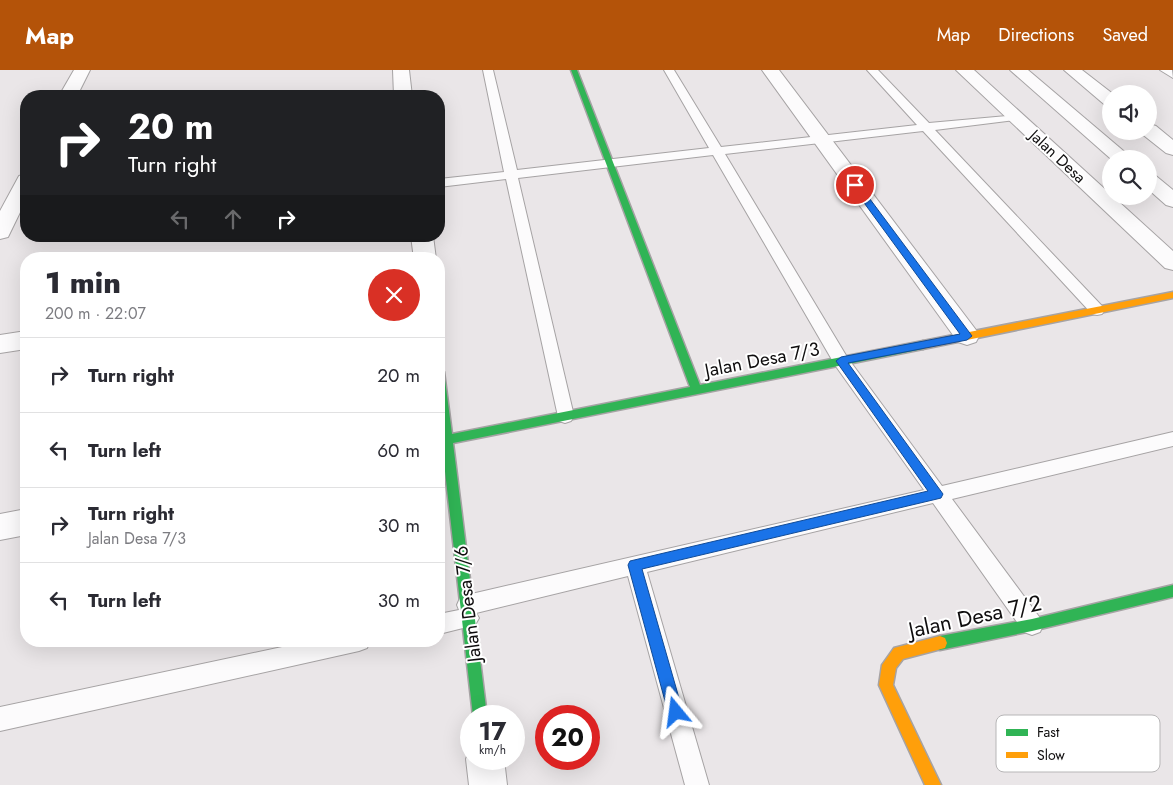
<!DOCTYPE html>
<html lang="en">
<head>
<meta charset="utf-8">
<style>
	:root { --surface:#fff; --page:#f7f7f7; --text:#2b2b33; --muted:#7c7c81; --line:#e1e1e2; --accent:#b45309 }
	body { margin:0; font-family:Jost,sans-serif; background:var(--page); color:var(--text); height:100vh; display:flex; flex-direction:column; font-size:19px; white-space:nowrap }
	* { box-sizing:border-box; margin:0 }
	p { font-size:16px; color:var(--muted) }
	.icon { flex:none; width:28px; height:28px; fill:none; stroke:currentColor; stroke-width:2; stroke-linecap:round; stroke-linejoin:round }
	.map { position:relative; flex:1; overflow:hidden }
	.drawer { position:absolute; left:20px; top:182px; width:425px; height:395px; display:flex; flex-direction:column; background:var(--surface); border-radius:20px; box-shadow:0 5px 20px #0002 }
	.drawer>* { flex:none }
	.banner { position:absolute; left:20px; top:20px; width:425px; height:152px; border-radius:20px; box-shadow:0 5px 20px #0002; background:#202124; color:#fff; overflow:hidden }
	.controls { position:absolute; left:1102px; top:15px; display:grid; gap:10px }
	.controls a { display:grid; place-items:center; width:55px; height:55px; border-radius:50%; background:var(--surface); box-shadow:0 5px 20px #0002; font-size:25px }
	.speed { position:absolute; left:460px; top:635px; display:flex; gap:10px; font-size:25px; font-weight:700; text-align:center }
	.speed>* { display:grid; place-content:center; width:65px; height:65px; border-radius:50%; background:var(--surface); box-shadow:0 5px 20px #0002; line-height:1 }
	.speed small { font-size:12px; font-weight:400 }
	.speed .limit { border:8px solid #d22; background:#fff; color:#111 }
	.pin { position:absolute; display:grid; place-items:center; width:42px; height:42px; color:#fff; margin:-21px; border:2px solid #fff; border-radius:50%; box-shadow:0 1px 5px #0007 }
	.me { position:absolute; width:55px; margin:-28px; rotate:344deg; stroke-linejoin:round; filter:drop-shadow(0 0 4px #0008) }
	.turn { display:flex; align-items:center; gap:18px; height:105px; padding:0 25px; font-size:22px }
	.turn .icon { width:65px; height:65px; stroke-width:2.5 }
	.turn b { display:block; font-size:35px; line-height:42px }
	.lanes { display:flex; align-items:center; height:48px; padding:0 25px; background:#0003; justify-content:center; gap:25px; direction:ltr }
	.lanes .off { opacity:.35 }
	.round { display:grid; place-items:center; flex:none; width:52px; height:52px; border-radius:26px; background:var(--page) }
	.summary { display:flex; align-items:center; justify-content:space-between; height:85px; padding:0 25px }
	h1 { font-size:30px; font-weight:800; line-height:38px }
	ul { padding:0; list-style:none }
	li { display:flex; align-items:center; gap:15px; height:75px; padding:0 25px; border-top:1px solid var(--line) }
	li div { flex:1 }
	li b { display:block; font-size:19px }
	li em { font-style:normal }
	header { display:flex; align-items:center; gap:30px; box-sizing:border-box; height:70px; padding:0 25px; background:var(--accent); color:#fff }
	header strong { font-size:24px }
	nav { display:flex; gap:28px; margin-inline-start:auto; font-size:18px }
	.map>svg:first-child { display:block }
	.lines { fill:none; stroke-linecap:round; stroke-linejoin:round }
	.lane-casing { stroke:#a6a3a4; stroke-width:2 }
	.street-casing { stroke:#a6a3a4; stroke-width:2 }
	.fast-casing { stroke:#a6a3a4; stroke-width:3 }
	.slow-casing { stroke:#a6a3a4; stroke-width:3 }
	.lane { fill:#fcfbfc; fill-rule:evenodd }
	.street { fill:#fcfbfc; fill-rule:evenodd }
	.fast { fill:#30b455; fill-rule:evenodd }
	.slow { fill:#ff9f0a; fill-rule:evenodd }
	.route { fill:#1a73e8; stroke:#114b97 }
	.labels { text-anchor:middle; stroke-width:4; stroke-linejoin:round; paint-order:stroke }
	.far-street-label { font-size:16px; fill:#0f0d0e; stroke:#fff }
	.street-label { font-size:19px; fill:#0f0d0e; stroke:#fff }
	.near-street-label { font-size:22px; fill:#0f0d0e; stroke:#fff }
	.key { fill:#fff; stroke:#b7b6b7; stroke-width:1 }
	.key-label { font-size:14px; fill:#0f0d0e }
</style>
</head>
<body>
<header>
<strong>Map</strong>
<nav><a>Map</a><a>Directions</a><a>Saved</a></nav>
</header>
<div class="map">
<svg width="1173" height="715" viewBox="0 0 1173 715">
	<rect width="100%" height="100%" fill="#eae6e8"/>
	<g class="lines">
		<defs>
			<path id="lane" d="M483,0H493L517,100L709,78L664,0H674L721,77L917,55L867,0H878L929,53L1019,45L1021,47L1019,49L1015,50L935,60L1102,236L1105,240L1102,244L1097,245L1092,244L923,61L725,84L847,287L942,416L1173,362V376L952,429L1040,548L1043,555L1040,562L1032,565L1024,562L933,433L647,502L709,715H685L628,506L476,543L479,548L475,555L439,564V544L459,540L457,535L460,528L467,525L924,420L835,295L713,85L518,108L574,346L571,351L565,353L559,351L506,109L439,117V109L504,102Z
				M1160,0H1172L1173,8Z
				M310,571H370L367,578L359,581L0,661V637Z"/>
			<path id="street" d="M74,0H90L77,26H59Z
				M393,0H409L412,26H394Z
				M762,0H779L976,260L979,266L976,272L967,275L958,272Z
				M956,0H974L1173,181V200L1165,198Z
				M1010,0H1028L1133,89H1111Z
				M1064,0H1082L1113,24H1111V36L1105,35Z
				M1149,54L1156,56L1173,70V85L1166,83L1142,64L1141,61H1149Z
				M26,104V130L8,167L0,169V141L19,106Z
				M1149,104L1156,106L1173,120V137L1166,135L1149,120Z
				M411,166H433L436,189H414Z
				M26,261V279L0,283V265Z
				M26,439V465L0,470V444Z
				M471,677V689H504L507,715H469L466,689Z"/>
			<path id="fast" d="M571,0H577L700,315L923,271L928,275L923,279L453,373L487,646H473L442,375H439V367L441,366L439,347V298L444,302L452,364L690,317Z
				M1173,515V527L1032,561L940,580L935,578L933,573L935,568L940,566L1032,549Z"/>
			<path id="slow" d="M1173,222V228L923,279L918,275L923,271Z
				M940,566L945,568L947,573L945,578L903,589L896,598L893,615L941,715H925L879,615L882,595L894,578Z"/>
		</defs>
		<use href="#lane" class="lane-casing"/>
		<use href="#street" class="street-casing"/>
		<use href="#fast" class="fast-casing"/>
		<use href="#slow" class="slow-casing"/>
		<use href="#lane" class="lane"/>
		<use href="#street" class="street"/>
		<use href="#fast" class="fast"/>
		<use href="#slow" class="slow"/>
	</g>
	<path class="route" d="M855,112L858,113L972,266L967,270L848,293L943,424L941,428L937,429L642,499L683,642L681,647L676,649L671,647L668,642L628,495L630,491L928,421L836,291L841,287L960,264L851,115Z"/>
	<g class="labels">
		<g class="far-street-label">
			<text transform="translate(1058 86) rotate(43)" y="6">Jalan Desa</text>
		</g>
		<g class="street-label">
			<text transform="translate(762 289) rotate(-11)" y="7">Jalan Desa 7/3</text>
			<text transform="translate(467 534) rotate(-97)" y="7">Jalan Desa 7/6</text>
		</g>
		<g class="near-street-label">
			<text transform="translate(975 546) rotate(-12)" y="8">Jalan Desa 7/2</text>
		</g>
	</g>
	<rect x="996" y="645" width="164" height="57" rx="8" class="key"/>
	<rect x="1006" y="659" width="22" height="7" fill="#30b455"/>
	<rect x="1006" y="682" width="22" height="6" fill="#ff9f0a"/>
	<g class="key-label">
		<text x="1037" y="667">Fast</text>
		<text x="1037" y="690">Slow</text>
	</g>
</svg>
<div class="controls">
<a><svg class="icon" aria-label="sound" viewBox="0 0 24 24"><path d="M4 9h4l5-4v14l-5-4H4zM17 9q2 3 0 6"/></svg></a>
<a><svg class="icon" aria-label="search" viewBox="0 0 24 24"><circle cx="10" cy="10" r="6"/><path d="M15 15l6 6"/></svg></a>
</div>
<div class="speed"><div>17<small>km/h</small></div><div class="limit">20</div></div>
<div class="pin" style="left:855px;top:115px;background:#d93025"><svg class="icon" aria-label="arrive" viewBox="0 0 24 24"><path d="M6 21V4h12l-3 4 3 4H6"/></svg></div>
<svg class="me" style="left:676px;top:642px" viewBox="-20 -20 40 40"><path d="M0-17L14 15 0 8-14 15z" fill="#1a73e8" stroke="#fff" stroke-width="4"/></svg>
<div class="banner">
<div class="turn"><svg class="icon" aria-label="right" viewBox="0 0 24 24"><path d="M7 20v-9h11M14 6l5 5-5 5"/></svg><div><b>20 m</b>Turn right</div></div>
<div class="lanes"><svg class="icon off" aria-label="left" viewBox="0 0 24 24"><path d="M17 20v-9H6M10 6l-5 5 5 5"/></svg><svg class="icon off" aria-label="ahead" viewBox="0 0 24 24"><path d="M12 20V5M6 11l6-6 6 6"/></svg><svg class="icon" aria-label="right" viewBox="0 0 24 24"><path d="M7 20v-9h11M14 6l5 5-5 5"/></svg></div>
</div>
<section class="drawer">
<div class="summary"><div><h1>1 min</h1><p>200 m · 22:07</p></div><a class="round" style="background:#d93025;color:#fff"><svg class="icon" aria-label="close" viewBox="0 0 24 24"><path d="M6 6l12 12M18 6L6 18"/></svg></a></div>
<ul>
<li><svg class="icon" aria-label="right" viewBox="0 0 24 24"><path d="M7 20v-9h11M14 6l5 5-5 5"/></svg><div><b>Turn right</b></div><em>20 m</em></li>
<li><svg class="icon" aria-label="left" viewBox="0 0 24 24"><path d="M17 20v-9H6M10 6l-5 5 5 5"/></svg><div><b>Turn left</b></div><em>60 m</em></li>
<li><svg class="icon" aria-label="right" viewBox="0 0 24 24"><path d="M7 20v-9h11M14 6l5 5-5 5"/></svg><div><b>Turn right</b><p>Jalan Desa 7/3</p></div><em>30 m</em></li>
<li><svg class="icon" aria-label="left" viewBox="0 0 24 24"><path d="M17 20v-9H6M10 6l-5 5 5 5"/></svg><div><b>Turn left</b></div><em>30 m</em></li>
</ul>
</section>
</div>
</body>
</html>
